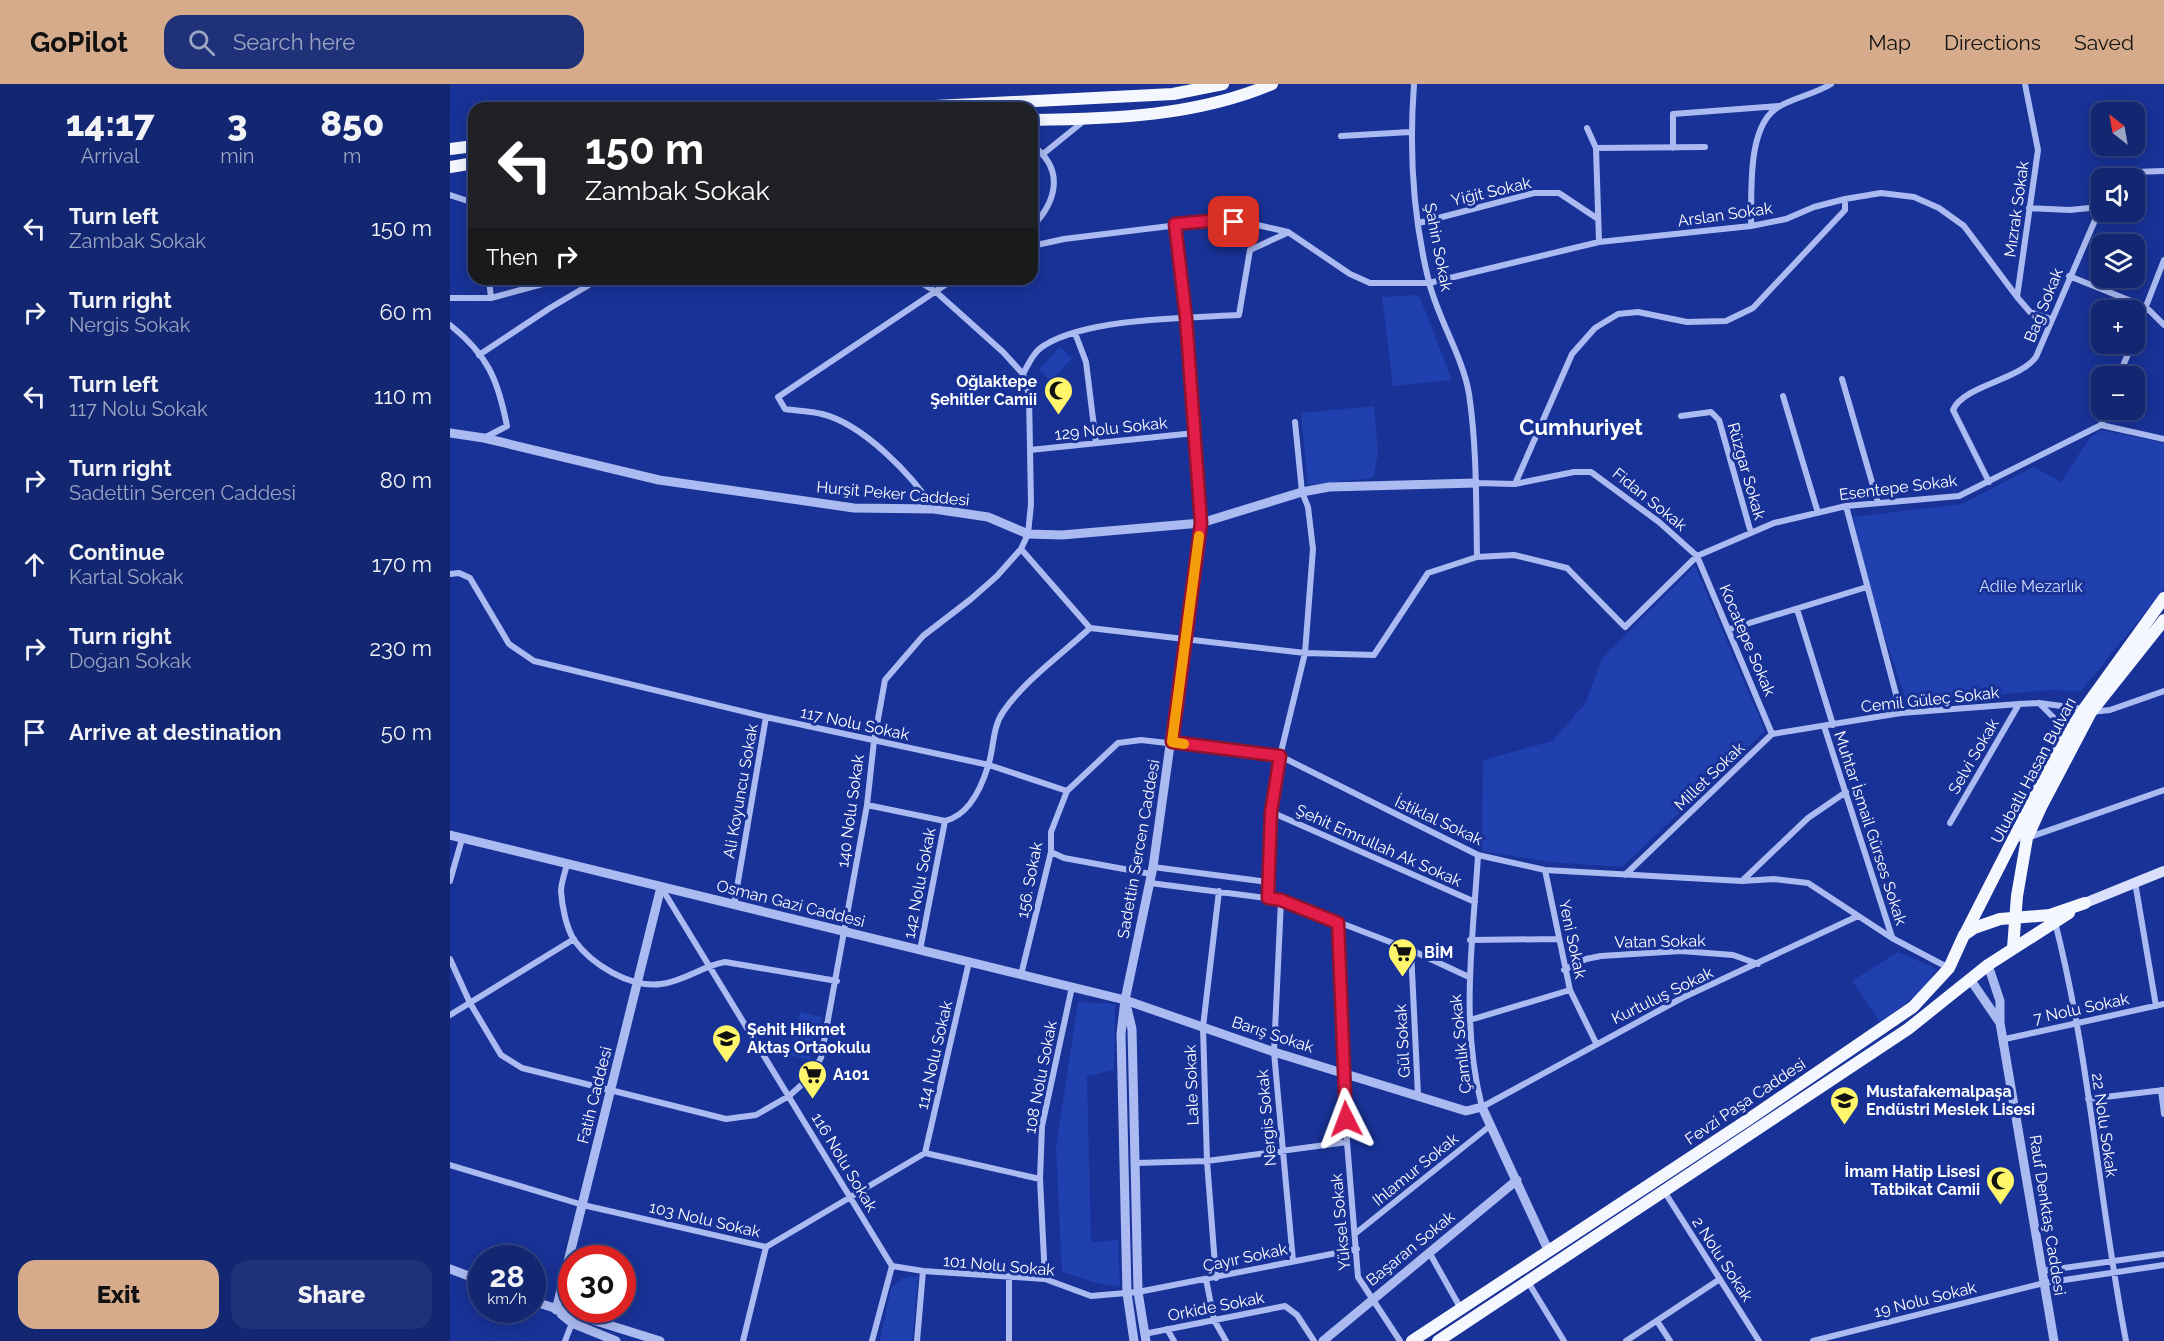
<!DOCTYPE html>
<html lang="en">
<head>
<meta charset="utf-8">
<style>
	:root { --surface:#122671; --page:#1f3279; --text:#f1f3f6; --muted:#9ca5c3; --line:#314384; --accent:#d6ab8b }
	body { margin:0; font-family:Raleway,sans-serif; background:var(--page); color:var(--text); height:100vh; display:flex; flex-direction:column; font-size:22px; white-space:nowrap }
	* { box-sizing:border-box; margin:0 }
	p { font-size:20px; color:var(--muted) }
	.icon { flex:none; width:33px; height:33px; fill:none; stroke:currentColor; stroke-width:2; stroke-linecap:round; stroke-linejoin:round }
	.map { position:relative; flex:1; overflow:hidden }
	.panel { display:flex; flex-direction:column; background:var(--surface); width:450px }
	.panel>* { flex:none }
	.top-card { position:absolute; left:18px; top:18px; width:570px; height:183px; border-radius:18px; box-shadow:0 3px 15px #0003,0 0 0 2px var(--line); background:#202124; color:#fff; overflow:hidden }
	.needle { width:39px; rotate:329deg }
	.controls { position:absolute; left:1641px; top:18px; display:grid; gap:12px }
	.controls a { display:grid; place-items:center; width:54px; height:54px; border-radius:12px; background:var(--surface); box-shadow:0 3px 15px #0003,0 0 0 2px var(--line); font-size:30px }
	.speed { position:absolute; left:18px; top:1161px; display:flex; gap:12px; font-size:30px; font-weight:700; text-align:center }
	.speed>* { display:grid; place-content:center; width:78px; height:78px; border-radius:50%; background:var(--surface); box-shadow:0 3px 15px #0003,0 0 0 2px var(--line); line-height:1 }
	.speed small { font-size:15px; font-weight:400 }
	.speed .limit { border:9px solid #d22; background:#fff; color:#111 }
	.pin { position:absolute; display:grid; place-items:center; width:51px; height:51px; color:#fff; margin:-26px; border-radius:12px; box-shadow:0 3px 9px #0006 }
	.me { position:absolute; width:66px; margin:-33px; rotate:357deg; stroke-linejoin:round; filter:drop-shadow(0 0 4px #0008) }
	.turn { display:flex; align-items:center; gap:21px; height:126px; padding:0 18px; font-size:27px }
	.turn .icon { width:78px; height:78px; stroke-width:2.5 }
	.turn b { display:block; font-size:42px; line-height:51px }
	.then { display:flex; align-items:center; height:57px; padding:0 18px; background:#0003; gap:12px; font-size:22px }
	.eta { display:flex; justify-content:space-evenly; align-items:center; height:102px; text-align:center }
	.eta b { font-size:36px; font-weight:800; line-height:42px }
	.primary-button { display:flex; gap:12px; margin-top:auto; padding:12px 18px }
	.primary-button a { flex:1; height:69px; border-radius:18px; background:var(--accent); color:#111; font-size:24px; font-weight:800; line-height:69px; text-align:center }
	.primary-button a+a { background:var(--page); color:var(--text) }
	ul { padding:0; list-style:none }
	li { display:flex; align-items:center; gap:18px; height:84px; padding:0 18px }
	li div { flex:1 }
	li b { display:block; font-size:22px }
	li em { font-style:normal }
	header { display:flex; align-items:center; gap:36px; box-sizing:border-box; height:84px; padding:0 30px; background:var(--accent); color:#111 }
	header strong { font-size:28px }
	nav { display:flex; gap:33px; margin-inline-start:auto; font-size:21px }
	.search { width:420px; height:54px; background:var(--page); display:flex; align-items:center; gap:15px; box-sizing:border-box; padding:0 21px; border-radius:18px; color:var(--muted); font-size:22px }
	main { display:flex; flex:1; min-height:0 }
	.map>svg:first-child { display:block }
	.green { fill:#2140b0 }
	.lines { fill:none; stroke-linecap:round; stroke-linejoin:round }
	.minor { stroke:#abbbf1; stroke-width:6 }
	.tertiary { stroke:#abbbf1; stroke-width:9 }
	.secondary { stroke:#dae0fc; stroke-width:10 }
	.primary { stroke:#f5f7ff; stroke-width:12 }
	.route-casing { stroke:#92132f; stroke-width:15 }
	.route { stroke:#e11d48; stroke-width:10 }
	.slow { stroke:#f59e0b; stroke-width:10 }
	.labels { text-anchor:middle; stroke-width:6; stroke-linejoin:round; paint-order:stroke }
	.street-label { font-size:16px; fill:#fff; stroke:#183297 }
	.poi-label { font-size:16px; font-weight:bold; fill:#fff; stroke:#183297; text-anchor:start }
	.park-label { font-size:16px; fill:#d2dcfc; stroke:#183297 }
	.district-label { font-size:22px; font-weight:bold; fill:#fff; stroke:#183297 }
</style>
</head>
<body>
<header>
<strong>GoPilot</strong>
<div class="search"><svg class="icon" aria-label="search" viewBox="0 0 24 24"><circle cx="10" cy="10" r="6"/><path d="M15 15l6 6"/></svg>Search here</div>
<nav><a>Map</a><a>Directions</a><a>Saved</a></nav>
</header>
<main>
<section class="panel">
<div class="eta">
<div><b>14:17</b><p>Arrival</p></div>
<div><b>3</b><p>min</p></div>
<div><b>850</b><p>m</p></div>
</div>
<ul>
<li><svg class="icon" aria-label="left" viewBox="0 0 24 24"><path d="M17 20v-9H6M10 6l-5 5 5 5"/></svg><div><b>Turn left</b><p>Zambak Sokak</p></div><em>150 m</em></li>
<li><svg class="icon" aria-label="right" viewBox="0 0 24 24"><path d="M7 20v-9h11M14 6l5 5-5 5"/></svg><div><b>Turn right</b><p>Nergis Sokak</p></div><em>60 m</em></li>
<li><svg class="icon" aria-label="left" viewBox="0 0 24 24"><path d="M17 20v-9H6M10 6l-5 5 5 5"/></svg><div><b>Turn left</b><p>117 Nolu Sokak</p></div><em>110 m</em></li>
<li><svg class="icon" aria-label="right" viewBox="0 0 24 24"><path d="M7 20v-9h11M14 6l5 5-5 5"/></svg><div><b>Turn right</b><p>Sadettin Sercen Caddesi</p></div><em>80 m</em></li>
<li><svg class="icon" aria-label="ahead" viewBox="0 0 24 24"><path d="M12 20V5M6 11l6-6 6 6"/></svg><div><b>Continue</b><p>Kartal Sokak</p></div><em>170 m</em></li>
<li><svg class="icon" aria-label="right" viewBox="0 0 24 24"><path d="M7 20v-9h11M14 6l5 5-5 5"/></svg><div><b>Turn right</b><p>Doğan Sokak</p></div><em>230 m</em></li>
<li><svg class="icon" aria-label="arrive" viewBox="0 0 24 24"><path d="M6 21V4h12l-3 4 3 4H6"/></svg><div><b>Arrive at destination</b></div><em>50 m</em></li>
</ul>
<div class="primary-button"><a>Exit</a><a>Share</a></div>
</section>
<div class="map">
<svg width="1714" height="1257" viewBox="0 0 1714 1257">
	<rect width="100%" height="100%" fill="#183297"/>
	<path class="green" d="M969,211L1002,296L943,302L932,213Z
		M610,263L622,274L601,297L589,286Z
		M924,322L928,370L923,394L858,401L851,329Z
		M1651,346L1714,359V505L1631,607L1599,606L1457,619L1416,497L1403,433L1512,420L1584,383L1611,398L1639,355Z
		M1245,482L1315,647L1172,783L1100,778L1032,767L1033,676L1102,657L1135,620L1153,573Z
		M1448,868L1487,885L1469,910L1430,938L1402,897Z
		M628,918L665,920L664,986L637,992L641,1158L668,1156L670,1202C649,1202 632,1193 612,1188L606,1063Z
		M350,928L372,933L360,976L339,971Z
		M468,1192L462,1257H430L441,1204L453,1194Z"/>
	<g class="lines">
		<path class="minor" d="M964,0C959,66 963,134 979,198C988,235 1013,273 1019,310C1027,363 1026,419 1027,473
			M1575,0L1588,66L1567,213L1580,228L1601,235
			M1137,44L1146,64L1149,158
			M891,52L960,48
			M582,61C615,85 607,117 582,143
			M1146,64L1255,63
			M1223,64V30L1329,22
			M593,70L635,36
			M1673,94L1684,88L1714,87
			M0,111L24,119
			M1579,124L1620,126L1649,123
			M969,139L1084,109H1109L1148,135
			M725,140L736,234L751,439
			M1301,142C1302,109 1296,40 1330,22C1346,13 1365,10 1381,0
			M582,162L614,155L769,136L799,139L838,148L900,190L920,199H979L1149,158L1301,142L1336,135L1364,123L1395,115L1431,109L1464,113L1489,124L1514,142L1567,213
			M1619,192L1696,223L1714,241
			M39,195L41,214
			M0,214H41L111,195
			M0,241C38,271 48,296 57,342L34,354
			M625,249L636,278L646,359
			M1684,253L1714,176
			M29,271L100,224L149,195
			M573,290C579,279 584,267 595,261C639,234 736,234 789,231L800,166L837,149
			M1669,292L1682,260
			M1392,295L1428,419
			M1333,312L1368,429
			M1231,332L1261,328L1269,336L1301,449
			M845,338L852,408L858,423L863,465L855,569L830,672L1028,771L1095,786L1292,797L1324,795L1358,799L1442,854L1499,884
			M1651,341L1657,326
			M580,366L745,349
			M1539,398L1503,326C1514,301 1568,297 1586,273L1652,120
			M1026,399L1065,400L1124,388H1141L1209,438L1247,472L1322,650
			M1065,400L1122,270L1145,244L1168,230L1188,228L1237,238L1276,237L1303,224L1395,126V115
			M1396,422L1451,629
			M484,425C462,391 413,340 372,330C360,327 347,327 335,325L328,313L504,195
			M571,465L640,544L855,569L924,571L978,489L1027,473L1064,471L1117,484L1175,543L1247,472L1324,439L1396,422L1509,412L1651,341L1714,355
			M0,490L9,489L20,494L59,560L84,577L316,633L539,681L617,707L668,659L691,656L830,672L821,728L817,814
			M1347,525L1383,641
			M1280,545L1417,503
			M1589,619L1604,634L1611,659
			M1374,642L1442,853
			M417,721L495,737
			M821,728L1025,818
			M1500,739L1569,620
			M1565,755L1577,754L1714,706
			M601,768L614,774L701,790
			M1028,771C1023,857 1010,937 1032,1023L1232,914L1408,832
			M117,780C115,789 111,799 111,807C112,822 116,843 124,856C142,881 180,904 211,900C235,897 252,882 275,878L387,897
			M703,783L818,798
			M1095,786L1120,906L1146,959
			M1175,791L1322,650L1451,629L1569,620L1589,619L1634,625L1641,628L1660,626L1714,607
			M0,797L12,755
			M1292,797L1358,734L1396,708
			M1685,798L1706,922
			M700,799L831,816L961,866L1019,893
			M211,803L442,1182
			M831,816L824,968L843,1177
			M284,821L316,633
			M1605,838C1640,975 1649,1118 1676,1257
			M888,839L897,1058L908,1193L950,1257
			M1020,856L1109,855
			M470,866L495,737C519,731 531,705 538,682C544,665 542,644 553,628C575,596 611,571 640,544
			M961,866L968,1011
			M0,875L20,919L51,971L72,984L276,1035L306,1031L339,1012L357,996L371,974L417,721L424,657L435,596L473,552L521,515L547,492L571,465L578,450L581,420L579,311L573,290L553,268L485,207L464,195
			M1114,886L1136,875L1151,872L1231,867L1283,871L1308,880
			M571,891L601,768V748L617,707
			M0,931L124,855
			M1020,936L1120,906
			M1555,955L1714,920
			M1711,1006L1714,1030
			M1638,1015L1714,1006
			M475,1069L519,878
			M685,1079L757,1077L897,1058
			M0,1081L133,1121L316,1163L475,1069L590,1095
			M1214,1107L1309,1257
			M906,1149L1041,1041
			M979,1168L1011,1225
			M442,1182L473,1187L595,1195L641,1212L688,1208L907,1165
			M1592,1187L1714,1170
			M559,1192V1257
			M766,1194L757,1077L753,943L769,807
			M595,1195L590,1095L592,1042L622,903
			M756,1195L764,1236L776,1257
			M1078,1198L1114,1257
			M1207,1237L1220,1257
			M717,1245L724,1257
			M694,1250L835,1222L847,1231L864,1257
			M115,1257L122,1239
			M293,1257L316,1163
			M422,1257L442,1182
			M467,1257L473,1187
			M1176,1257L1270,1195
			M1363,1257L1594,1199L1714,1181"/>
		<path class="tertiary" d="M0,349L34,354L209,396L404,424L484,425L538,433L578,450L612,451L751,439L852,408L879,403L1026,399
			M0,751L675,916L824,968L1016,1027L1032,1023L1099,1168
			M1538,881L1550,917V939L1604,1257
			M1520,895L1550,939
			M677,924L682,945L688,1208L696,1257
			M0,1185L32,1197
			M82,1217L210,1257
			M106,1226L211,803
			M111,1230L122,1239L166,1257
			M684,1257L677,1209L671,950L675,916L703,783L751,439
			M873,1257L1067,1096"/>
		<path class="secondary" d="M1635,819L1714,787"/>
		<path class="primary" d="M446,24L723,10L773,0
			M582,36C662,35 747,32 822,0
			M0,65L24,62
			M0,83L24,79
			M1515,850L1611,661L1634,625L1714,514
			M1563,864L1567,812L1577,754L1591,723L1641,628L1714,536
			M962,1257L1299,1035L1463,923L1499,884L1514,851L1524,844L1550,835L1600,831L1635,819
			M988,1257L1458,945L1538,881L1619,829"/>
	</g>
	<g class="lines">
		<defs>
			<path id="route" d="M784,138L769,136L725,140L736,234L751,439L722,658L830,672L821,728L818,814L831,816L888,839L896,1035"/>
		</defs>
		<use href="#route" class="route-casing"/>
		<use href="#route" class="route"/>
		<path class="slow" d="M734,660L722,658L749,452"/>
	</g>
	<defs>
		<symbol id="mosque-pin" viewBox="-11 -11 22 30"><path d="M0 17L-7.5 6A9.5 9.5 0 1 1 7.5 6Z" fill="#fff66b" stroke="#183297"/><path d="M3.5-4.9A6 6 0 1 0 3.5 4.9A5 5 0 1 1 3.5-4.9Z" fill="#111"/></symbol>
		<symbol id="supermarket-pin" viewBox="-11 -11 22 30"><path d="M0 17L-7.5 6A9.5 9.5 0 1 1 7.5 6Z" fill="#fff66b" stroke="#183297"/><path d="M-6-5.5h2.5l.6 2H6L4.5 2H-2.5L-4.4-4H-6ZM-1.5 3.2a1.3 1.3 0 1 0 .1 0ZM3 3.2a1.3 1.3 0 1 0 .1 0Z" fill="#111"/></symbol>
		<symbol id="school-pin" viewBox="-11 -11 22 30"><path d="M0 17L-7.5 6A9.5 9.5 0 1 1 7.5 6Z" fill="#fff66b" stroke="#183297"/><path d="M0-5L7-2L0 1L-7-2ZM-4 1L0 2.5L4 1V4Q0 6-4 4Z" fill="#111"/></symbol>
	</defs>
	<g fill-rule="evenodd">
		<use href="#mosque-pin" x="592" y="290" width="33" height="45"/>
		<use href="#supermarket-pin" x="936" y="852" width="33" height="45"/>
		<use href="#school-pin" x="260" y="938" width="33" height="45"/>
		<use href="#supermarket-pin" x="346" y="974" width="33" height="45"/>
		<use href="#school-pin" x="1378" y="1000" width="33" height="45"/>
		<use href="#mosque-pin" x="1534" y="1080" width="33" height="45"/>
	</g>
	<g class="labels">
		<g class="street-label">
			<text transform="translate(1041 107) rotate(-13)" y="6">Yiğit Sokak</text>
			<text transform="translate(1566 125) rotate(-82)" y="6">Mızrak Sokak</text>
			<text transform="translate(1275 130) rotate(-8)" y="6">Arslan Sokak</text>
			<text transform="translate(989 163) rotate(79)" y="6">Şahin Sokak</text>
			<text transform="translate(1593 221) rotate(-68)" y="6">Bağ Sokak</text>
			<text transform="translate(661 344) rotate(-6)" y="6">129 Nolu Sokak</text>
			<text transform="translate(1297 387) rotate(74)" y="6">Rüzgar Sokak</text>
			<text transform="translate(1448 403) rotate(-7)" y="6">Esentepe Sokak</text>
			<text transform="translate(443 409) rotate(5)" y="6">Hurşit Peker Caddesi</text>
			<text transform="translate(1200 415) rotate(39)" y="6">Fidan Sokak</text>
			<text transform="translate(1298 556) rotate(67)" y="6">Kocatepe Sokak</text>
			<text transform="translate(1480 615) rotate(-6)" y="6">Cemil Güleç Sokak</text>
			<text transform="translate(405 639) rotate(12)" y="6">117 Nolu Sokak</text>
			<text transform="translate(1523 672) rotate(-60)" y="6">Selvi Sokak</text>
			<text transform="translate(1583 686) rotate(-62)" y="6">Ulubatlı Hasan Bulvarı</text>
			<text transform="translate(1259 692) rotate(-44)" y="6">Millet Sokak</text>
			<text transform="translate(290 707) rotate(-80)" y="6">Ali Koyuncu Sokak</text>
			<text transform="translate(400 727) rotate(-82)" y="6">140 Nolu Sokak</text>
			<text transform="translate(989 736) rotate(25)" y="6">İstiklal Sokak</text>
			<text transform="translate(1421 744) rotate(72)" y="6">Muhtar İsmail Gürses Sokak</text>
			<text transform="translate(929 761) rotate(24)" y="6">Şehit Emrullah Ak Sokak</text>
			<text transform="translate(688 765) rotate(-80)" y="6">Sadettin Sercen Caddesi</text>
			<text transform="translate(579 796) rotate(-79)" y="6">156. Sokak</text>
			<text transform="translate(469 799) rotate(-79)" y="6">142 Nolu Sokak</text>
			<text transform="translate(341 819) rotate(14)" y="6">Osman Gazi Caddesi</text>
			<text transform="translate(1123 855) rotate(78)" y="6">Yeni Sokak</text>
			<text transform="translate(1210 857) rotate(-1)" y="6">Vatan Sokak</text>
			<text transform="translate(1212 911) rotate(-26)" y="6">Kurtuluş Sokak</text>
			<text transform="translate(1631 924) rotate(-12)" y="6">7 Nolu Sokak</text>
			<text transform="translate(823 950) rotate(18)" y="6">Barış Sokak</text>
			<text transform="translate(952 957) rotate(-93)" y="6">Gül Sokak</text>
			<text transform="translate(1010 960) rotate(-96)" y="6">Çamlık Sokak</text>
			<text transform="translate(484 971) rotate(-77)" y="6">114 Nolu Sokak</text>
			<text transform="translate(590 993) rotate(-79)" y="6">108 Nolu Sokak</text>
			<text transform="translate(741 1001) rotate(-92)" y="6">Lale Sokak</text>
			<text transform="translate(144 1011) rotate(-76)" y="6">Fatih Caddesi</text>
			<text transform="translate(1295 1017) rotate(-34)" y="6">Fevzi Paşa Caddesi</text>
			<text transform="translate(816 1034) rotate(-95)" y="6">Nergis Sokak</text>
			<text transform="translate(1655 1041) rotate(82)" y="6">22 Nolu Sokak</text>
			<text transform="translate(395 1078) rotate(59)" y="6">116 Nolu Sokak</text>
			<text transform="translate(965 1085) rotate(-39)" y="6">Ihlamur Sokak</text>
			<text transform="translate(1598 1131) rotate(81)" y="6">Rauf Denktaş Caddesi</text>
			<text transform="translate(255 1135) rotate(13)" y="6">103 Nolu Sokak</text>
			<text transform="translate(890 1138) rotate(-95)" y="6">Yüksel Sokak</text>
			<text transform="translate(960 1164) rotate(-39)" y="6">Başaran Sokak</text>
			<text transform="translate(795 1173) rotate(-12)" y="6">Çayır Sokak</text>
			<text transform="translate(1273 1175) rotate(57)" y="6">2 Nolu Sokak</text>
			<text transform="translate(549 1181) rotate(5)" y="6">101 Nolu Sokak</text>
			<text transform="translate(1475 1215) rotate(-14)" y="6">19 Nolu Sokak</text>
			<text transform="translate(766 1222) rotate(-11)" y="6">Orkide Sokak</text>
		</g>
		<g class="poi-label">
			<text x="587" y="303" text-anchor="end">Oğlaktepe<tspan x="587" dy="18">Şehitler Camii</tspan></text>
			<text x="974" y="874">BİM</text>
			<text x="297" y="951">Şehit Hikmet<tspan x="297" dy="18">Aktaş Ortaokulu</tspan></text>
			<text x="383" y="996">A101</text>
			<text x="1416" y="1013">Mustafakemalpaşa<tspan x="1416" dy="18">Endüstri Meslek Lisesi</tspan></text>
			<text x="1530" y="1093" text-anchor="end">İmam Hatip Lisesi<tspan x="1530" dy="18">Tatbikat Camii</tspan></text>
		</g>
		<g class="park-label">
			<text x="1581" y="508">Adile Mezarlık</text>
		</g>
		<g class="district-label">
			<text x="1131" y="351">Cumhuriyet</text>
		</g>
	</g>
</svg>
<div class="controls">
<a><svg class="needle" viewBox="-14 -14 28 28"><path d="M0-13l5 13h-10z" fill="#e53935"/><path d="M0 13l5-13h-10z" fill="#9ca5c3"/></svg></a>
<a><svg class="icon" aria-label="sound" viewBox="0 0 24 24"><path d="M4 9h4l5-4v14l-5-4H4zM17 9q2 3 0 6"/></svg></a>
<a><svg class="icon" aria-label="layers" viewBox="0 0 24 24"><path d="M12 4l9 5-9 5-9-5zM3 14l9 5 9-5"/></svg></a>
<a>+</a>
<a>−</a>
</div>
<div class="speed"><div>28<small>km/h</small></div><div class="limit">30</div></div>
<div class="pin" style="left:784px;top:138px;background:#d93025"><svg class="icon" aria-label="arrive" viewBox="0 0 24 24"><path d="M6 21V4h12l-3 4 3 4H6"/></svg></div>
<svg class="me" style="left:896px;top:1035px" viewBox="-20 -20 40 40"><path d="M0-17L14 15 0 8-14 15z" fill="#e11d48" stroke="#fff" stroke-width="4"/></svg>
<div class="top-card">
<div class="turn"><svg class="icon" aria-label="left" viewBox="0 0 24 24"><path d="M17 20v-9H6M10 6l-5 5 5 5"/></svg><div><b>150 m</b>Zambak Sokak</div></div>
<div class="then">Then<svg class="icon" aria-label="right" viewBox="0 0 24 24"><path d="M7 20v-9h11M14 6l5 5-5 5"/></svg></div>
</div>
</div>
</main>
</body>
</html>
